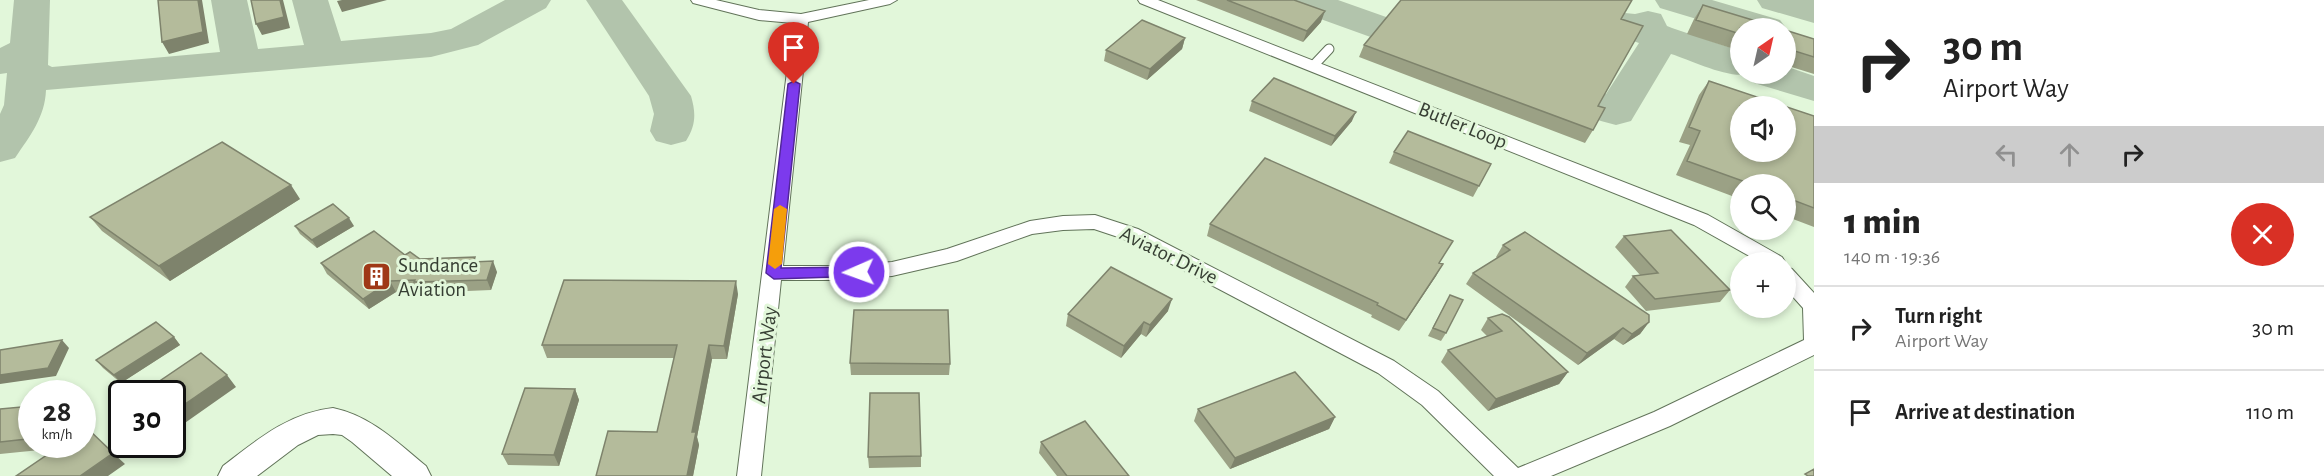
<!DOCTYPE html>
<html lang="en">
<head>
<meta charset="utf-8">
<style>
	:root { --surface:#fff; --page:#f6f6f6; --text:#222; --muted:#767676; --line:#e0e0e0 }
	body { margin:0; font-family:"Alegreya Sans",sans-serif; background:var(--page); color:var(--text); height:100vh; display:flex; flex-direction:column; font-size:22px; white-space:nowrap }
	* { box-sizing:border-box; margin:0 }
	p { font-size:20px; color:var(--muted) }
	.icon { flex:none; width:33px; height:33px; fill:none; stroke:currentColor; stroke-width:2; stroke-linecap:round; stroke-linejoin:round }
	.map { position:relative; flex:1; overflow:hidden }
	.side { display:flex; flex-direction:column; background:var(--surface); width:510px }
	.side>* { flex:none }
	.banner { background:#fff; color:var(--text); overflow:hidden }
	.needle { width:39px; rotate:34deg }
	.buttons { position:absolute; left:1730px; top:18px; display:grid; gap:12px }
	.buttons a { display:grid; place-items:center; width:66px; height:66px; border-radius:50%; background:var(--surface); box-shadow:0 3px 9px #0003; font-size:30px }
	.speed { position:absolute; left:18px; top:380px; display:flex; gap:12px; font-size:30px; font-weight:700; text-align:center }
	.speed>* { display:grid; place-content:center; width:78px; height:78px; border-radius:50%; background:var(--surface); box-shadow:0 3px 9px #0003; line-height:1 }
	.speed small { font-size:15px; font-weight:400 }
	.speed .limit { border:3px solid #111; border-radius:9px; background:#fff; color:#111 }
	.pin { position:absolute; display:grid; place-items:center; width:51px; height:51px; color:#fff; margin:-62px -26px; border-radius:50% 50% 50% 0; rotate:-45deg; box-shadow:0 0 6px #0007 }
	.pin .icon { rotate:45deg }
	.me { position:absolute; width:66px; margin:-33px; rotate:268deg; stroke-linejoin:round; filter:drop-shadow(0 0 4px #0008) }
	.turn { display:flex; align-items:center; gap:21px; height:126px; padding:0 30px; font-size:27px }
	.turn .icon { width:78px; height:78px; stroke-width:2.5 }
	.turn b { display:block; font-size:42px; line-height:51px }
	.lanes { display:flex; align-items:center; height:57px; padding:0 30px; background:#0003; justify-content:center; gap:30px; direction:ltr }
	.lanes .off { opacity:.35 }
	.round { display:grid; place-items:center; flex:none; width:63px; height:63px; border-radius:32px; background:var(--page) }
	.summary { display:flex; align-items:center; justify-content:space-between; height:102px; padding:0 30px }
	h1 { font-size:36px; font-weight:800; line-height:45px }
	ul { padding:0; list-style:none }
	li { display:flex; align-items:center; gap:18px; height:84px; padding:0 30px; border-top:2px solid var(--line) }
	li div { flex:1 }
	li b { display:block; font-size:22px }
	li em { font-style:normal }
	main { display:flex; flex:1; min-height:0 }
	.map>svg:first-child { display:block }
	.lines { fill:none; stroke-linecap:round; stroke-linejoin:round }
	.taxiway { fill:#b2c4ac; fill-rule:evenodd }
	.service-casing { stroke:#617359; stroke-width:11 }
	.minor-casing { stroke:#617359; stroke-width:2 }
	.tertiary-casing { stroke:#617359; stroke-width:2 }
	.service { stroke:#fff; stroke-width:9 }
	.minor { fill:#fff; fill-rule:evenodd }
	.tertiary { fill:#fff; fill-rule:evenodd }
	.wall { fill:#9ba185 }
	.shaded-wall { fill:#7e836c }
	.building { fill:#b4bb9b; stroke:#7e836c; stroke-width:1.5; fill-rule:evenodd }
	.route { fill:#7c3aed; stroke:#51269a; stroke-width:1.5 }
	.slow { fill:#f59e0b }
	.labels { text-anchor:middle; stroke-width:6; stroke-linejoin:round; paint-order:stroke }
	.street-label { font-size:21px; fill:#363e33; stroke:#e2f7da }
	.poi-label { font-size:21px; fill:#363e33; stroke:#e2f7da; text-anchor:start }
</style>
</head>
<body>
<main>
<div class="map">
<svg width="1814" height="476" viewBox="0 0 1814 476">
	<rect width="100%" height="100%" fill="#e2f7da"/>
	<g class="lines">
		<path class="taxiway" d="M14,0H50L48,65L52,67L220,52L211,0H247L258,49L304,45L292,0H328L341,41L431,33L451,29L505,0H551L546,8L478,45L431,57L46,90C45,117 30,136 15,158L0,162V114L4,105L7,73L0,74V48L10,43Z
			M586,0H622L691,96C696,113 696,125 686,141L671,145L656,141L650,131L654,114L649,96Z
			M1285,0H1338L1454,41L1459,49L1454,57L1440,61L1426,57L1290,8Z
			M1532,0H1586L1625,13L1635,14L1648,11L1661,14L1667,26L1672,28L1740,51V74H1785V66L1814,76V101L1754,83L1748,74C1728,79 1691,60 1671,54L1631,121L1616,125L1601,121L1523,92L1517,83L1523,74L1537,71L1606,94L1639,43L1537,8Z
			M1655,0H1712L1780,20L1786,28H1740V32L1660,8Z
			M1757,0H1814V23L1762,8Z"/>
		<defs>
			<path id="service" d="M1313,66L1329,49"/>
			<path id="minor" d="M691,0H716L759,10L801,14L869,0H897L890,4L808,22L783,266H846L892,262L947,249L1030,221L1063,216L1095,215L1138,229L1394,361L1438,391L1518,468L1654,412L1804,340L1803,308L1785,288V267L1792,269L1814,293V355L1670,426L1551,476H1494L1422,405L1378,373L1124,239L1094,229L1063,230L1032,234L957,261L892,276L846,280H781L761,476H737L793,23L759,20L693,3Z
				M1138,0H1158L1708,215L1782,257L1785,262H1760L1694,225L1140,3Z"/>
			<path id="tertiary" d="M333,408C371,416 397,442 426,466L431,476H392L352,442L342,435L333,434L318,435L298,445L257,476H218L223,466C257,440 288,413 333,408Z"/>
		</defs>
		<use href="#service" class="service-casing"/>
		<use href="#minor" class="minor-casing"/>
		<use href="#tertiary" class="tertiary-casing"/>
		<use href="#service" class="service"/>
		<use href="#minor" class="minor"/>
		<use href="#tertiary" class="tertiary"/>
	</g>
	<path class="wall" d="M1196,0H1294L1321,22L1303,42Z
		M1703,5L1740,28V51L1687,34L1694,19Z
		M1621,19L1598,106L1593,130L1585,143L1359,57L1364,45Z
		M1785,30L1814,39V74L1785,65Z
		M1185,38L1182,49L1147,80L1104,61L1106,50Z
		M1709,81L1814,116V227L1785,216V184H1740V199L1676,175L1690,145L1679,142L1699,95Z
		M1252,101L1352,121L1331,146L1249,111Z
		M1394,152L1491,164L1473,197L1389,163Z
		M300,199L170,281L102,231L90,217Z
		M1210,224L1440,263L1436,276L1399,331L1371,317L1372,315L1207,236Z
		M295,226H354L317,248L300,234Z
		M1624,236L1730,290L1720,302L1646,311L1625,287L1633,276L1640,275L1615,247Z
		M1503,245L1649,322L1640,334L1623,345L1614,339L1578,365L1466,284L1473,273L1497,258L1496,257Z
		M405,255L420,259L475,257L476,262L497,272L491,290L420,293L418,290L396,292L369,309L327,274L321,263Z
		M738,294L727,359H712L697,437L699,445L693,476H596L657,432L674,358H547L542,345Z
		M1450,295L1446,333L1441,341L1428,336Z
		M1168,311L1146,337L1141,334L1121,358L1066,326L1068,314Z
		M1488,318L1568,372L1559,384L1488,411L1441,362L1448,350L1487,336L1481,330Z
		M174,337L180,345L121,383L103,368L96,360Z
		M850,363L950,364L949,375H851Z
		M575,389L579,400L559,466L508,465L502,454Z
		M32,406V444H43L40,450L0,454V409Z
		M1198,409L1335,417L1329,429L1230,469L1194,421Z
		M1041,442L1129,476H1057L1039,453Z
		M921,456V467L869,468L868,457Z"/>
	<path class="shaded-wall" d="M198,0H202L209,43L169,54L162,42Z
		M280,0H283L290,28L262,35L256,24Z
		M342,0H387L342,12L337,1Z
		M1325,11L1321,22L1303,42L1307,31Z
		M1185,38L1182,49L1147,80L1150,69Z
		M1356,112L1352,121L1331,146L1335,136Z
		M291,185L300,199L170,281L159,266Z
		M349,218L354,226L317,248L312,240Z
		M493,261L497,272L491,290L487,280Z
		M1443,264L1436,276L1399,331L1406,320Z
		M390,281L396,292L369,309L363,299Z
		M736,281L738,294L727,359L724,346Z
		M1172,299L1168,311L1146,337L1150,325Z
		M1144,322L1141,334L1121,358L1124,346Z
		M1649,322L1640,334L1623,345L1632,334Z
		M1623,328L1614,339L1578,365L1587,353Z
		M174,337L180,345L121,383L114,375Z
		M62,340L69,348L56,376L0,384V375Z
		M709,345L712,359L697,437L699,445L693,476H687L692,432Z
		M1568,372L1559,384L1488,411L1496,399Z
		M227,375L236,387L172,432V413Z
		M575,389L579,400L559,466L554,455Z
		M1335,417L1329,429L1230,469L1235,458Z
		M32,432V443L27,439Z
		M33,444H43L40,450Z
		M113,453L125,464L108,476H80Z"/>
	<path class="building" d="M158,0H198L203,32L162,42Z
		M251,0H280L284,17L256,24Z
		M1227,0H1294L1325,11L1307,31Z
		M1401,0H1632L1621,19L1643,26L1598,106L1605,108L1593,130L1364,45Z
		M1703,5L1779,28H1740V34L1696,20Z
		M1142,20L1185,38L1150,69L1106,50Z
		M1785,30L1814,39V57L1785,48Z
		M1274,78L1356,112L1335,136L1252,101Z
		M1709,81L1814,116V208L1785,197V184H1751L1687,161L1700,131L1689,127ZM1740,106H1785V152H1740Z
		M1408,131L1491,164L1479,186L1394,152Z
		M222,142L291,185L159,266L90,217Z
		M1265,158L1453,241L1439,263L1443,264L1406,320L1377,305L1378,303L1210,224Z
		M333,204L349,218L312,240L295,226Z
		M1671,230L1730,290L1655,299L1633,276L1658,273L1624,236Z
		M374,231L405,255L410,252L420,259L475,257L473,262L493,261L487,280L414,282L415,280L390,281L363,299L321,263Z
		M1525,232L1649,315V322L1632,334L1623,328L1587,353L1473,273L1510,250L1503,245Z
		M1111,267L1172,299L1150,325L1144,322L1124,346L1068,314Z
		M564,280L736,281L724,346L709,345L692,432H696L687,476H596L608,431L657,432L677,345H542Z
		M1450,295L1463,300L1446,333L1433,328Z
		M854,310H948L950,364L850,363Z
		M1502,314L1509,317L1568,372L1496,399L1448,350L1502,331L1488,318Z
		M156,322L174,337L114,375L96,360Z
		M62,340L48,368L0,375V350Z
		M201,353L227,375L172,413V393H142Z
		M1295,372L1335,417L1235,458L1198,409Z
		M525,388L575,389L554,455L502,454Z
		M870,393H919L921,456L868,457Z
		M32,406V432L27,439L0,442V409Z
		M1085,421L1129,476H1067L1041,442Z
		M87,428L113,453L80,476H16L63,444H82V431Z
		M1814,469V476H1808L1805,474Z"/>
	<path class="route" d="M794,81L800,84L781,268L859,267L864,268L866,272L864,276L774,279L766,273L788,84Z"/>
	<path class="slow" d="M780,205L787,209L782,264L775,269L768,264L774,209Z"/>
	<defs>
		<symbol id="building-square" viewBox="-11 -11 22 22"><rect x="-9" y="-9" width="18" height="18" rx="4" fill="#9f3817" stroke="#e2f7da"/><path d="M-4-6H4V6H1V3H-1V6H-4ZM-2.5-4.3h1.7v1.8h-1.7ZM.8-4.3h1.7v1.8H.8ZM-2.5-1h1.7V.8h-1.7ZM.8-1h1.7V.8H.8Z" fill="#fff"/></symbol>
	</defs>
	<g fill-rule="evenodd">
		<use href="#building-square" x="360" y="260" width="33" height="33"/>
	</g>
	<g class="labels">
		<g class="street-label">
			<text transform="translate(1463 125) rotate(22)" y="7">Butler Loop</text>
			<text transform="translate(1169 255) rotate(26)" y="7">Aviator Drive</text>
			<text transform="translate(764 355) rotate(-83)" y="7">Airport Way</text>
		</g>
		<g class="poi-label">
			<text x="398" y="272">Sundance<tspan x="398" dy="24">Aviation</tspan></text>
		</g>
	</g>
</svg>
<div class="buttons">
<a><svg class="needle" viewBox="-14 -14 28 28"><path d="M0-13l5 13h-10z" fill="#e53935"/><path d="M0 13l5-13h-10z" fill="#767676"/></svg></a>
<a><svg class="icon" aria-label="sound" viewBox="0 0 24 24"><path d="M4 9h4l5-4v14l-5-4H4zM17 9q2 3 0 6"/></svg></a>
<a><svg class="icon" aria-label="search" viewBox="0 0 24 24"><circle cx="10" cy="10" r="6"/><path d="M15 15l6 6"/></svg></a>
<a>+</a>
</div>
<div class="speed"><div>28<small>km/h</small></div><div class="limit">30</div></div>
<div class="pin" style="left:794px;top:84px;background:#d93025"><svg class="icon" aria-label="arrive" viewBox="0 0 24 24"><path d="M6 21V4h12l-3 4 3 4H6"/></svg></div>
<svg class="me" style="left:859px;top:272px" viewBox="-20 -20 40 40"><circle r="17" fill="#7c3aed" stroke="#fff" stroke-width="3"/><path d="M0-11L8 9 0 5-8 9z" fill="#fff"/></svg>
</div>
<section class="side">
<div class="banner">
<div class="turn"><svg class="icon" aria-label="right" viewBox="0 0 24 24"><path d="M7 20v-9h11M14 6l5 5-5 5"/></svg><div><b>30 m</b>Airport Way</div></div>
<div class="lanes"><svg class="icon off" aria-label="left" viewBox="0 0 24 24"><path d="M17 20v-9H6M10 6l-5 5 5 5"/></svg><svg class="icon off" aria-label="ahead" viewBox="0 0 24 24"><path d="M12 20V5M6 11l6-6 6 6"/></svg><svg class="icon" aria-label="right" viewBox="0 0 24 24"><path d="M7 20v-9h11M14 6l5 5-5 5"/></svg></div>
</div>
<div class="summary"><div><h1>1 min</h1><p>140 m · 19:36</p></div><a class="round" style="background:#d93025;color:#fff"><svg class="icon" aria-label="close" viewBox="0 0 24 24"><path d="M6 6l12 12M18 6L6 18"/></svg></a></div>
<ul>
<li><svg class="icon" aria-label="right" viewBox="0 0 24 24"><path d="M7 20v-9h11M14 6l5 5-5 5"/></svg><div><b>Turn right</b><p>Airport Way</p></div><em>30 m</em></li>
<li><svg class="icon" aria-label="arrive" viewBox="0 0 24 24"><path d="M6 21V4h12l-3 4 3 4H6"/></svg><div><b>Arrive at destination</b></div><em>110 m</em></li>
</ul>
</section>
</main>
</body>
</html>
